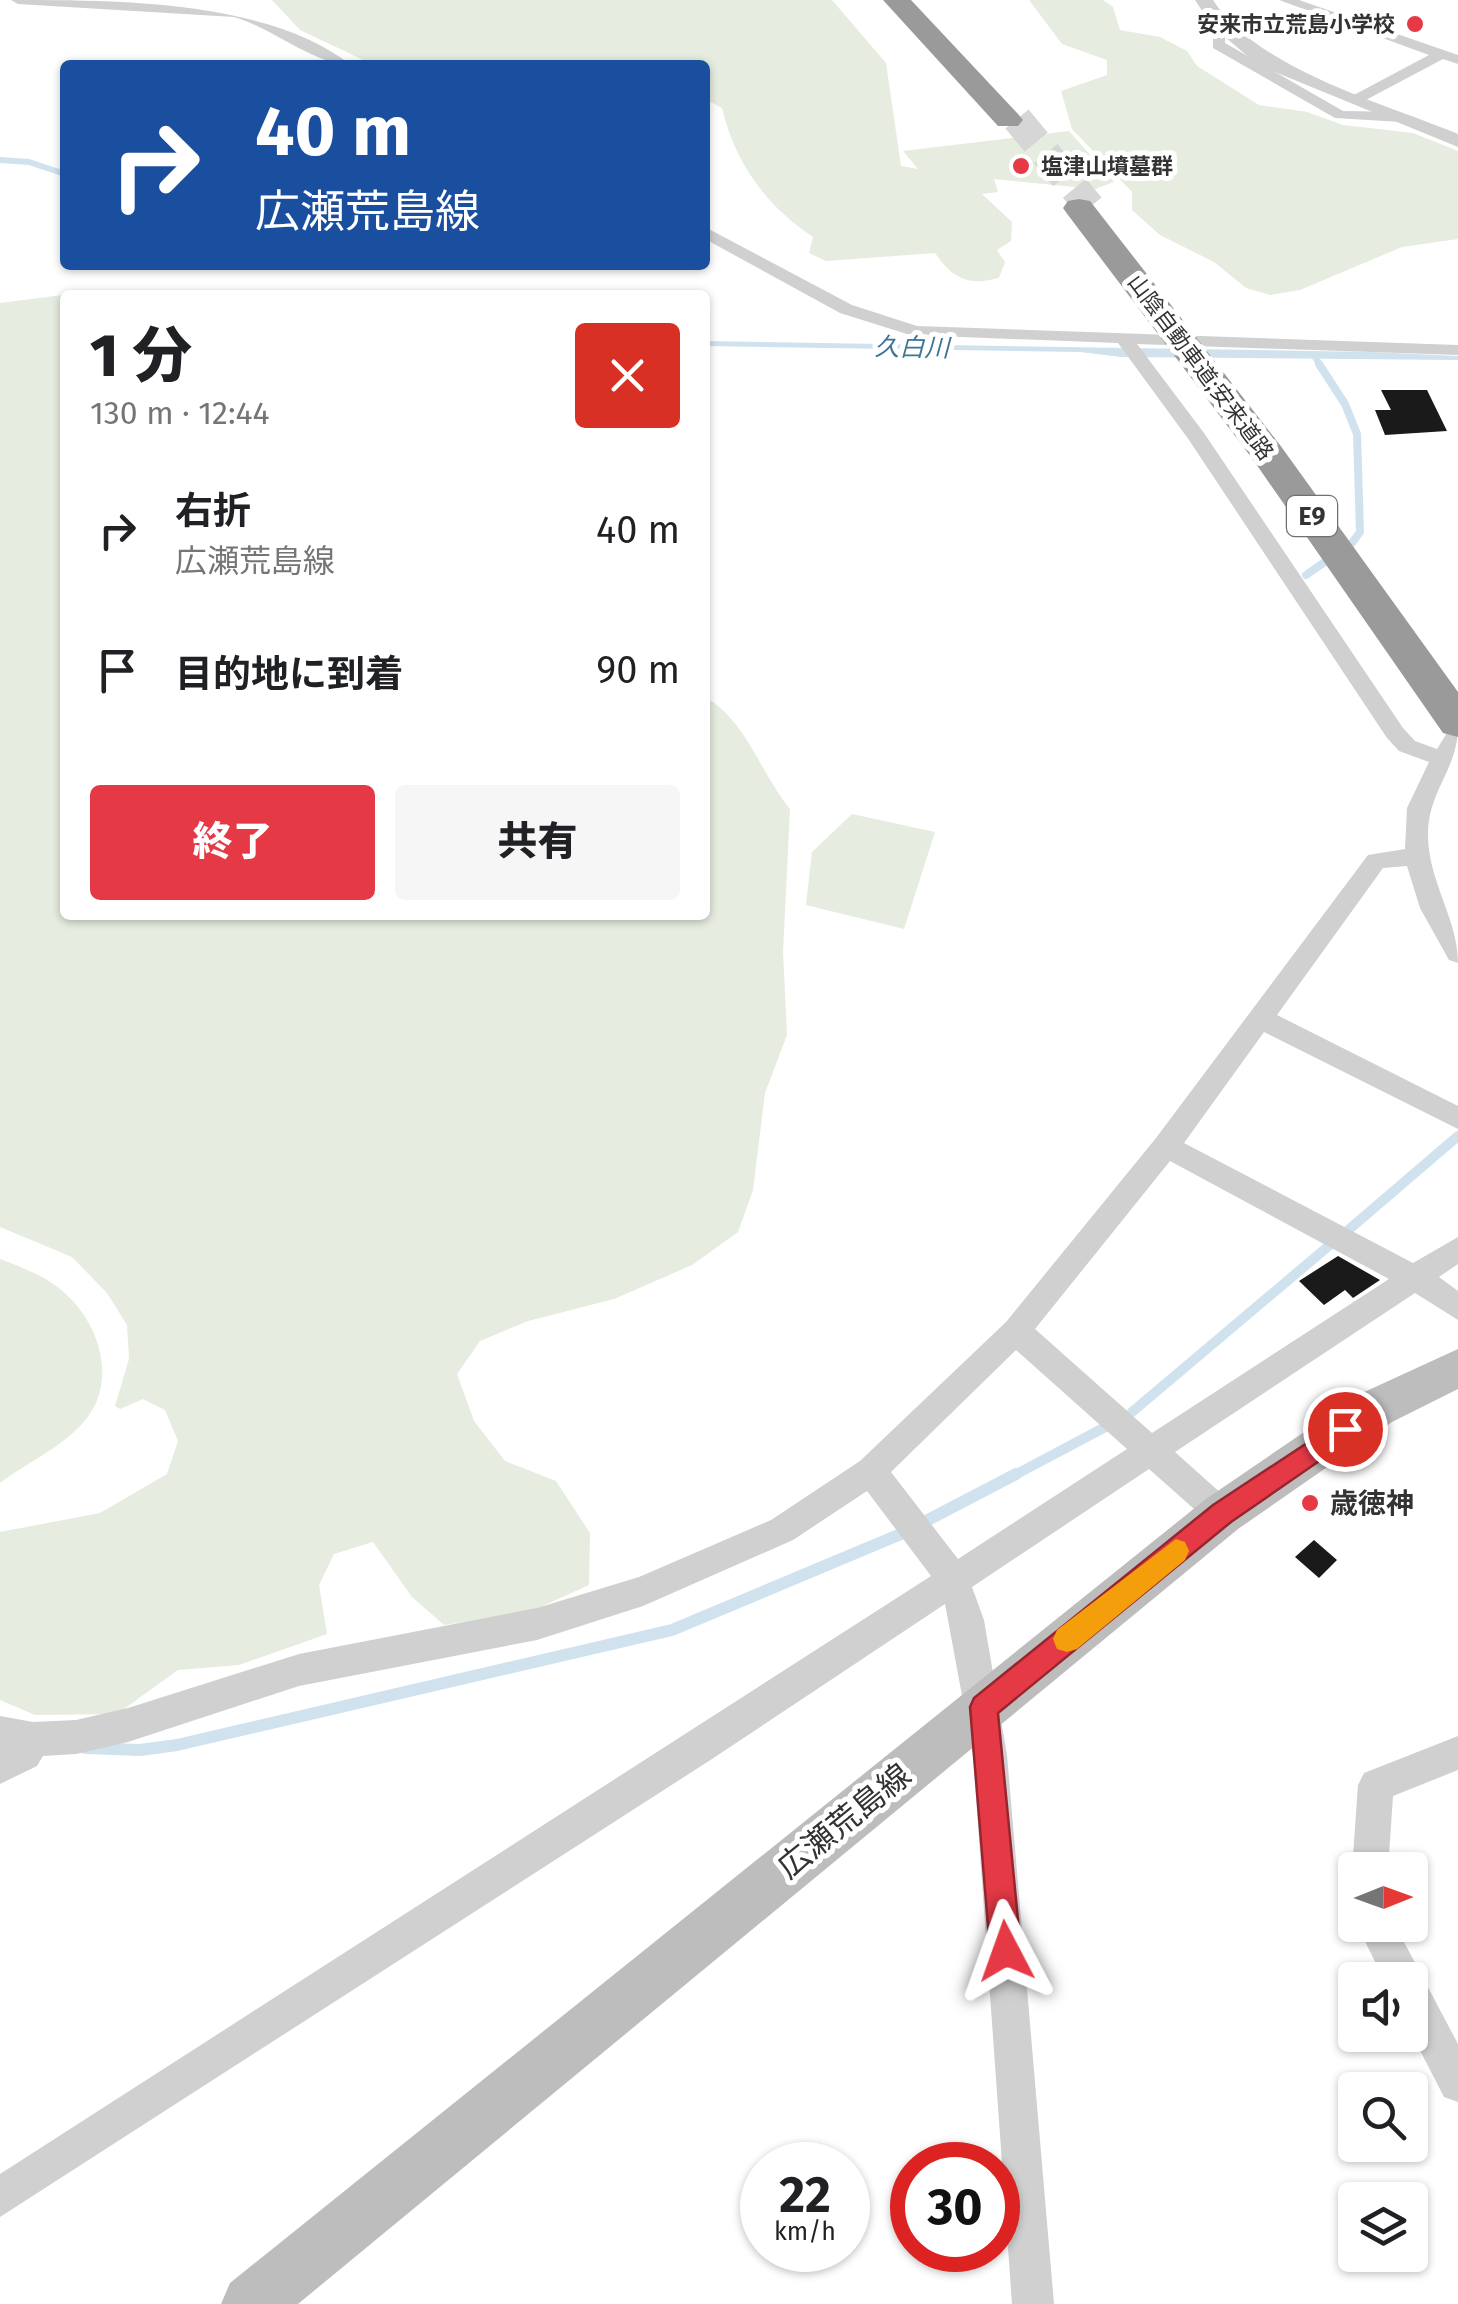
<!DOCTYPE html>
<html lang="ja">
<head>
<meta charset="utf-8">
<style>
	:root { --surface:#fff; --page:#f6f6f6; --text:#202124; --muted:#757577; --accent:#e63946 }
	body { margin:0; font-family:"Fira Sans","Noto Sans JP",sans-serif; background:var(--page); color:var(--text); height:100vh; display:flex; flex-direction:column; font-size:38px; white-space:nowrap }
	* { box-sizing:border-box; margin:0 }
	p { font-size:32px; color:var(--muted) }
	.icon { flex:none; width:55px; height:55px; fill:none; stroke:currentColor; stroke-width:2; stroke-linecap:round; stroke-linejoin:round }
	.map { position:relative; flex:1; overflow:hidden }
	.details { position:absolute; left:60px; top:290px; width:650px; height:630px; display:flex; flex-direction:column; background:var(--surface); border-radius:10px; box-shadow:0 2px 8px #0004 }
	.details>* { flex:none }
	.banner { position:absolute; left:60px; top:60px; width:650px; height:210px; border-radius:10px; box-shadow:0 2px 8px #0004; background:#1a4fa0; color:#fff; overflow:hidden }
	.needle { width:65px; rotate:89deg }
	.fabs { position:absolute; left:1338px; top:1852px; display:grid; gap:20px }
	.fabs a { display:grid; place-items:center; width:90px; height:90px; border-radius:10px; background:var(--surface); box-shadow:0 2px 8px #0004; font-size:50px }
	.speed { position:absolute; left:740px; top:2142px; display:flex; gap:20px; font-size:50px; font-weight:700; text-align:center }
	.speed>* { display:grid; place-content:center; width:130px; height:130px; border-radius:50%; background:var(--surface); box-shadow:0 2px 8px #0004; line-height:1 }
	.speed small { font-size:25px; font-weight:400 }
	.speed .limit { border:15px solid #d22; background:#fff; color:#111 }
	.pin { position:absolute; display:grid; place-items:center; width:85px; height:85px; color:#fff; margin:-42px; border:5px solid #fff; border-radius:50%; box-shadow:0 2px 10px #0007 }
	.me { position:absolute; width:110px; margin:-55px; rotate:356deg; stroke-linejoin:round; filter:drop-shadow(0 0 8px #0008) }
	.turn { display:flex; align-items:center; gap:35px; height:210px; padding:0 30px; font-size:45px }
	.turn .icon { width:130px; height:130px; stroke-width:2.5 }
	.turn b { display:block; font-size:70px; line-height:85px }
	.round { display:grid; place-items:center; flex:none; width:105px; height:105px; border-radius:10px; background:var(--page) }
	.head { display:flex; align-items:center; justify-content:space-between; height:170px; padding:0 30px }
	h1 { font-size:60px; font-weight:800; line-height:75px }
	.primary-button { display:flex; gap:20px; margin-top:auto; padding:20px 30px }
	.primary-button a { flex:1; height:115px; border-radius:10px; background:var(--accent); color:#fff; font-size:40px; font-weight:800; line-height:115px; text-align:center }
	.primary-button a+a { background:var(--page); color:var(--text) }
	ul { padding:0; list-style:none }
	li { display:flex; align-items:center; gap:30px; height:140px; padding:0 30px }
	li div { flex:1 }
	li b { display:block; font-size:38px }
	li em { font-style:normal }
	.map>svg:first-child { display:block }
	.green { fill:#e6ecdf }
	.water { fill:#cfe2ee }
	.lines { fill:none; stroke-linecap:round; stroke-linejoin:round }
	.stream-far3 { stroke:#cfe2ee; stroke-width:6 }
	.stream-far2 { stroke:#cfe2ee; stroke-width:8 }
	.stream-far1 { stroke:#cfe2ee; stroke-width:10 }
	.stream { stroke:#cfe2ee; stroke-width:12 }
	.building { fill:#1a1a1a }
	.motorway-tunnel { stroke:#d6d6d6; stroke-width:30; stroke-dasharray:30 15; stroke-linecap:butt }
	.minor { fill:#d0d0d0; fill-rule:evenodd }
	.tertiary { fill:#d0d0d0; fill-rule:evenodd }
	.secondary { fill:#bdbdbd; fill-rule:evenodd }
	.motorway { fill:#9a9a9a; fill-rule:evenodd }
	.route { fill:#e63946; stroke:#96252e; stroke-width:2.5 }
	.slow { fill:#f59e0b }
	.poi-dot { fill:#e63946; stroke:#fff; stroke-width:4 }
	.labels { text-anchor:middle; stroke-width:10; stroke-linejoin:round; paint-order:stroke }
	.far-poi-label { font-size:22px; font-weight:bold; fill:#333; stroke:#fff; text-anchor:end }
	.far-street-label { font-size:22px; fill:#333; stroke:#fff }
	.far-water-label { font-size:25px; font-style:italic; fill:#3f7597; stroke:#fff }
	.shield { fill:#fff; stroke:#707070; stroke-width:2.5 }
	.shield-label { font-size:25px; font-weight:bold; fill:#333 }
	.poi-label { font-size:28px; font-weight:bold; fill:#333; stroke:#fff; text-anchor:start }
	.near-street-label { font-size:32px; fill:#333; stroke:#fff }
</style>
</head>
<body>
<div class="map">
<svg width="1458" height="2304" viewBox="0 0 1458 2304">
	<rect width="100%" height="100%" fill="#fff"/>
	<path class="green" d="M272,0H832L886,63L901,166L918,169L903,151L1069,131L1114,182L1095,189L994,179L998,192L982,194L1012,222L1011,241L997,250L1005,262L999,278C968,286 953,279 935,253L826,261L809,253L813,237C766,206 735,163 722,108L705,99V65H374L300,30Z
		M1029,0H1103L1113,7L1120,30L1160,37L1187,51L1197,66L1259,105L1307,112L1343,125L1413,133L1458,151V239L1402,247L1300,290L1270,295L1246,288L1214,262L1160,235L1132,210V192L1072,129L1061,91L1107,75V60L1062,44Z
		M86,292L95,295H65V915H705V697C747,721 760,773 790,809L783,952L787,1035L765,1093L753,1190L738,1232L692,1265L614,1299L528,1321L480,1341L457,1374L474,1421L505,1461L556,1481L590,1533L589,1585L527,1613L444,1625L412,1597L373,1542L334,1554L319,1585L327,1634L239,1665L178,1670L117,1714L35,1715L0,1700V1532L100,1513L167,1474L178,1441L165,1410L143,1399L120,1409L115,1406L129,1359L127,1325L107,1293L72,1257L0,1227V303Z
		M852,814L935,832L904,929L806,905L812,852Z
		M0,1259C16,1265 34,1272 49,1281C96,1310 124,1380 81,1425C60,1448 25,1464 0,1483Z"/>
	<path class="water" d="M705,341L1371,352L1458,356V360L1121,357L1080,352L705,346Z"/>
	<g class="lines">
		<path class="stream-far3" d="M0,160L29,162L65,174
			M1314,356L1321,366"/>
		<path class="stream-far2" d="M1306,575L1352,543L1360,532L1357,434L1345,404L1319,364"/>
		<path class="stream-far1" d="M1346,1232L1458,1136
			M1132,1412L1331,1244
			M1011,1477L1111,1424"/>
		<path class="stream" d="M922,1523L1016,1474
			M85,1748L140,1750L177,1745L672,1630L908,1531"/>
	</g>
	<path class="building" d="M1381,390H1427L1447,431L1385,435L1375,410H1391Z
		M1338,1256L1380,1280L1353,1298L1345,1290L1324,1305L1299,1281Z
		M1314,1540L1337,1560L1319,1578L1295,1557Z"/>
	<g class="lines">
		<path class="motorway-tunnel" d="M1017,119L1090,207"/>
		<path class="minor" d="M11,0C117,0 268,0 351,65C314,65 273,28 234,17L18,4Z
			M1279,0H1299L1458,55V64L1443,59L1362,102H1352V96L1429,55Z
			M1213,19L1225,22V43L1343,111L1401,112L1409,117L1401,122L1335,118L1213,48Z
			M705,227L852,305L917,326L1458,345V355L1137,344L1204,433L1403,728L1415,741L1437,749L1450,728L1458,726C1458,770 1428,790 1428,835C1428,881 1458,919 1458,963L1449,960L1420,908L1407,866L1383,868L1277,1015L1458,1106V1129L1264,1032L1184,1143L1413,1263L1458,1237V1264L1439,1277L1458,1291V1320L1415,1293L1175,1452L1233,1504L1238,1514L1233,1524L1222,1528L1211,1524L1149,1469L972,1587L984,1620L1007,1755L1054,2304H1012L973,1755L945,1604L712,1759L0,2217V2174L931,1576L867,1491L793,1540L643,1606L537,1640L299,1686L128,1742L76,1754L43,1756L37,1766L0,1784V1716L33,1722L76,1720L128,1708L299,1654L537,1608L639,1577L771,1520L860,1461L1006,1322L1156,1138L1368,855L1405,849L1407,808L1429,762L1399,751L1387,738L1189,440L1118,343L910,335L840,313L705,239ZM1170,1161L1389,1279L1152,1433L1035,1329ZM1016,1350L1127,1449L958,1559L891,1472Z
			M1458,1736V1770L1393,1796L1388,1870H1355V1877L1352,1870L1358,1785L1364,1773Z
			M1357,1925H1395L1458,2044V2102L1444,2097L1410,2031V1980H1384Z"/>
		<path class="tertiary" d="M1195,0H1213C1257,69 1383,103 1458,134V147L1258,65L1212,26Z"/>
		<path class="secondary" d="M1458,1349V1389L1392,1422L1238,1529L298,2304H221L230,2283L1206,1499L1360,1394Z"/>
		<path class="motorway" d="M883,0H911L1018,114L1023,120L1018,126H998Z
			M1079,199L1090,201L1280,445L1458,692V737L1443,733L1254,461L1068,215L1063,208L1068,201Z"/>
	</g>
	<path class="route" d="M1345,1418L1354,1421L1358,1429L1354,1437L1231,1522L998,1713L1021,1951L1016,1962L1006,1966L995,1962L990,1951L970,1707L974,1698L1213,1505Z"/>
	<path class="slow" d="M1176,1539L1185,1542L1189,1551L1185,1560L1077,1649L1067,1652L1057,1649L1053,1639L1057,1630Z"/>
	<g class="poi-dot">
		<circle cx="1415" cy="24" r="10"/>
		<circle cx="1021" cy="166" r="10"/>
		<circle cx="1310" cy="1503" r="10"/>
	</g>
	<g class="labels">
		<g class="far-poi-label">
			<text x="1395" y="32">安来市立荒島小学校</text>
			<text x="1041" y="174" text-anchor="start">塩津山墳墓群</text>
		</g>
		<g class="far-street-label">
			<text transform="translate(1201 367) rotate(53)" y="8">山陰自動車道;安来道路</text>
		</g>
		<g class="far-water-label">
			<text transform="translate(912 347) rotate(1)" y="9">久白川</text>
		</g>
		<rect class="shield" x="1287" y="496" width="50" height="40" rx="8"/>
		<g class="shield-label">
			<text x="1312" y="525">E9</text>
		</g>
		<g class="poi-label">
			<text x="1330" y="1513">歳徳神</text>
		</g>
		<g class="near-street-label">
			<text transform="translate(844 1821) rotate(-39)" y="11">広瀬荒島線</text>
		</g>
	</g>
</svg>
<div class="fabs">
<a><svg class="needle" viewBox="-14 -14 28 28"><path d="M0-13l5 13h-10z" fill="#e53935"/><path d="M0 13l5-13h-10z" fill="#757577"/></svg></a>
<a><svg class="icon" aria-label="sound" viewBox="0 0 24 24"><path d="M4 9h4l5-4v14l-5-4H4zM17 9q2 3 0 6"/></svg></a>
<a><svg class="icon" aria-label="search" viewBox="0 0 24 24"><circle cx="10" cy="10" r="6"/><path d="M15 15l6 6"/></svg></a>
<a><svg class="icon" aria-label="layers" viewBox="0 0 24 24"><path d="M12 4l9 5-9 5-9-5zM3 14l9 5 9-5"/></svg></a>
</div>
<div class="speed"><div>22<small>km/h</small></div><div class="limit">30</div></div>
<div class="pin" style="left:1345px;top:1429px;background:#d93025"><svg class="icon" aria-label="arrive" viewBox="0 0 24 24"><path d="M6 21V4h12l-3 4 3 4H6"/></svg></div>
<svg class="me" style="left:1006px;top:1951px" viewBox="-20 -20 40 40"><path d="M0-17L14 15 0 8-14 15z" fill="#e63946" stroke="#fff" stroke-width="4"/></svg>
<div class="banner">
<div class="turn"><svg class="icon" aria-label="right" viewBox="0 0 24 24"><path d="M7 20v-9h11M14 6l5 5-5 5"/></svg><div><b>40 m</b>広瀬荒島線</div></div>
</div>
<section class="details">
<div class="head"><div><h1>1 分</h1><p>130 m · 12:44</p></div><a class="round" style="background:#d93025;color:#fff"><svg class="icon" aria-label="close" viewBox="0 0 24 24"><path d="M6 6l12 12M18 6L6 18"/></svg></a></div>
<ul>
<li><svg class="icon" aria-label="right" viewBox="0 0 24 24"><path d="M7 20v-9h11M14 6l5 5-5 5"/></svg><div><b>右折</b><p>広瀬荒島線</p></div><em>40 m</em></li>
<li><svg class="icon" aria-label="arrive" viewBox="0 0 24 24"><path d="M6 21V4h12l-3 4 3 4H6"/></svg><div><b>目的地に到着</b></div><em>90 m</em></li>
</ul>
<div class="primary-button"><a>終了</a><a>共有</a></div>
</section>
</div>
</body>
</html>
